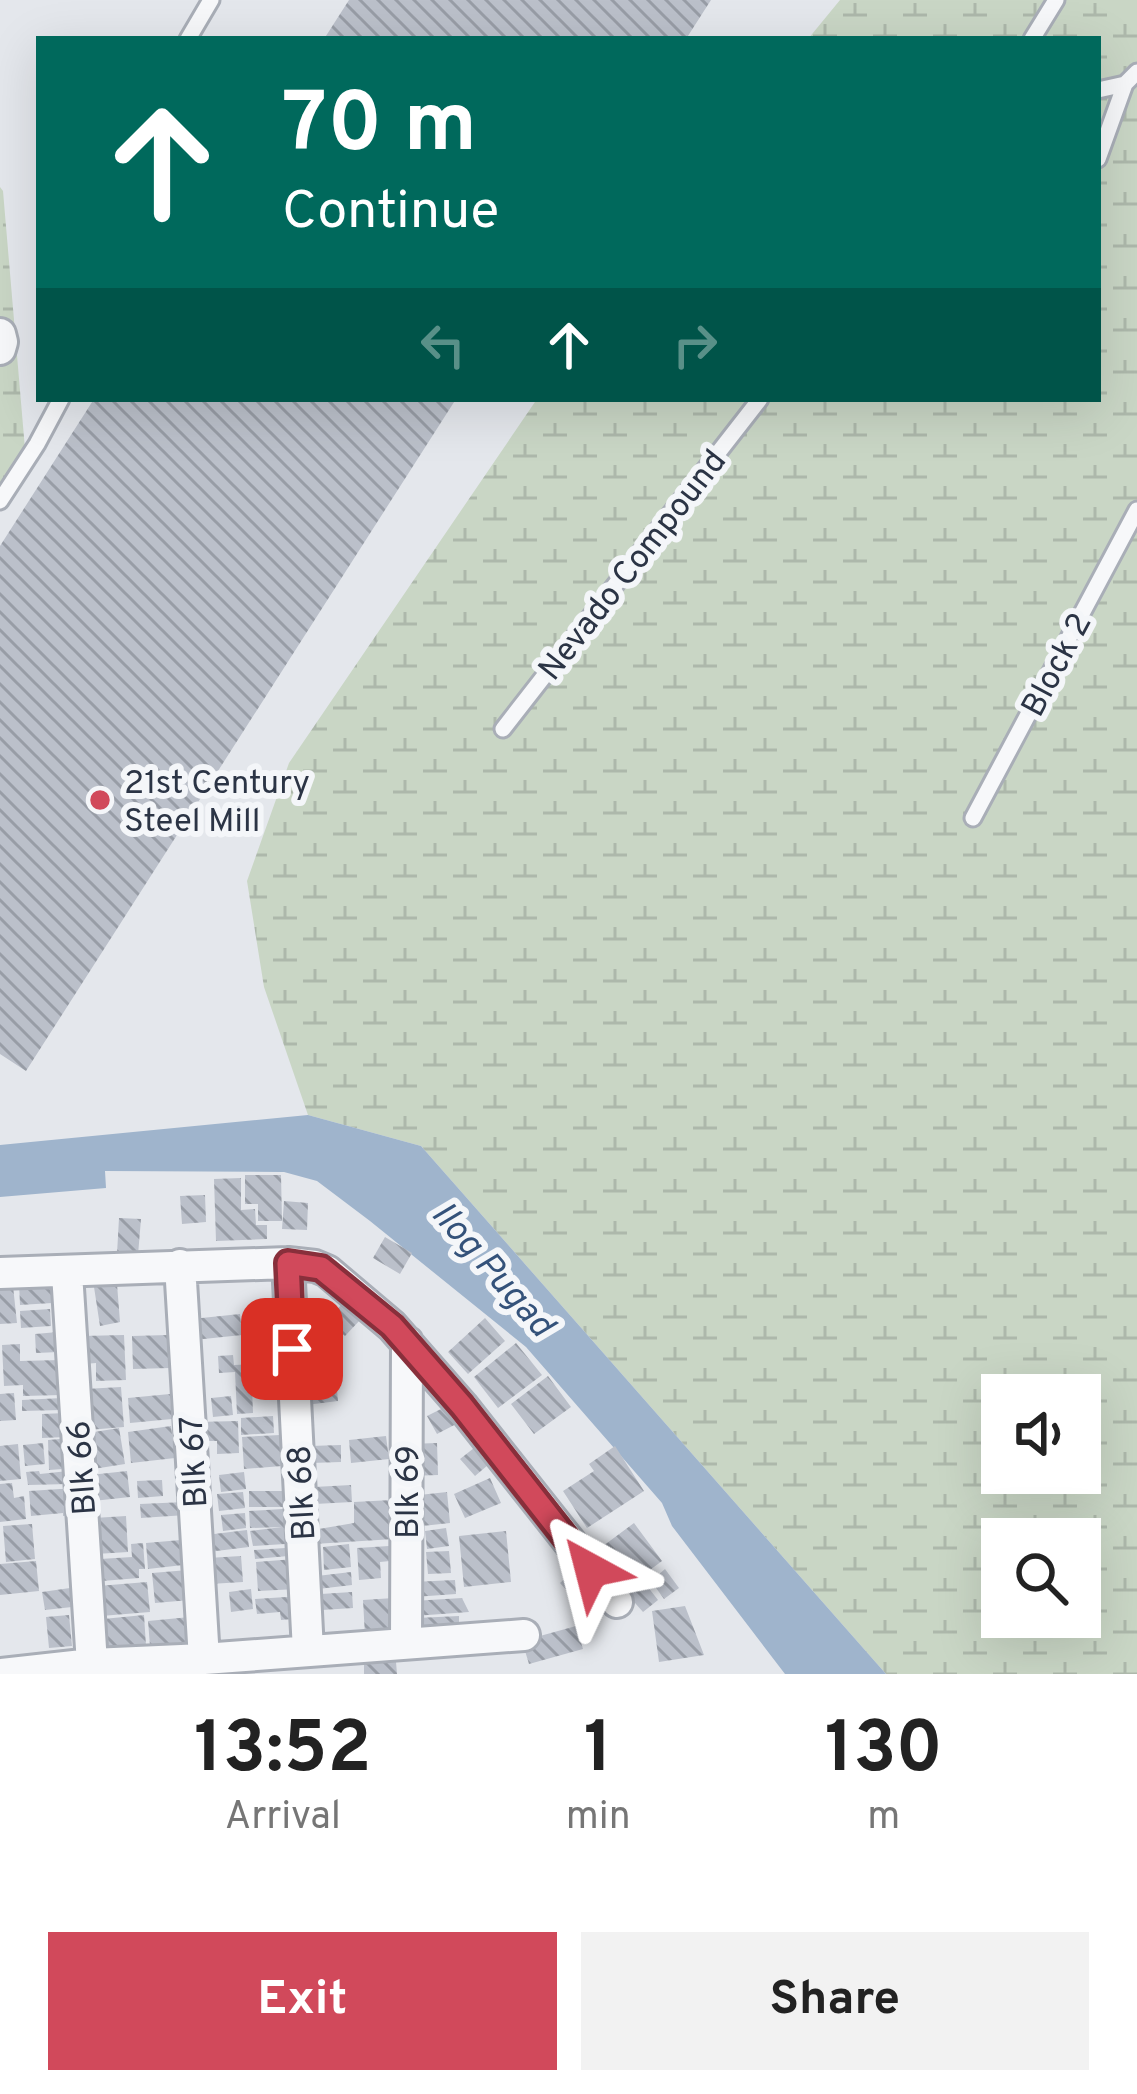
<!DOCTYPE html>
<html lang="en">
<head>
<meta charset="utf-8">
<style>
	:root { --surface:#fff; --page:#f2f2f2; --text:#222; --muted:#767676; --accent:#d1495b }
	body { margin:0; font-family:Overpass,sans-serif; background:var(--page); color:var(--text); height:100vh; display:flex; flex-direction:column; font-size:45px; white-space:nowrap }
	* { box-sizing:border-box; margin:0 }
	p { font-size:39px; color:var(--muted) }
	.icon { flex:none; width:66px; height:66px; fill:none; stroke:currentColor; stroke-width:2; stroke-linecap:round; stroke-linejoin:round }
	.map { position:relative; height:1674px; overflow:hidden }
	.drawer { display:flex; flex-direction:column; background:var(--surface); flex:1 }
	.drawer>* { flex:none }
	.banner { position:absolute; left:36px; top:36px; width:1065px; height:366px; border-radius:0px; box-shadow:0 12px 48px #0002; background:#00695c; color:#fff; overflow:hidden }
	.buttons { position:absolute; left:981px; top:1374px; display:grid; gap:24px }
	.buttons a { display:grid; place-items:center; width:120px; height:120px; border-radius:0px; background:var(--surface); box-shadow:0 12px 48px #0002; font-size:60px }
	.pin { position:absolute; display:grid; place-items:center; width:102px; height:102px; color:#fff; margin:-51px; border-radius:24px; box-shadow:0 6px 18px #0006 }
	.me { position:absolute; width:132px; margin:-66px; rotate:322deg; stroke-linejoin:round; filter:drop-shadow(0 0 9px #0008) }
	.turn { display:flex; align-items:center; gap:42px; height:252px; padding:0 48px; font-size:54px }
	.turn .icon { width:156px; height:156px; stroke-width:2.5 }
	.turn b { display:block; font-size:84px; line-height:102px }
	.lanes { display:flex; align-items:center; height:114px; padding:0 48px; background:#0003; justify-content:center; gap:60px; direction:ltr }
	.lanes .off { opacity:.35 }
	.eta { display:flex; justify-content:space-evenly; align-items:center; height:204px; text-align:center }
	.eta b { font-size:72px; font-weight:700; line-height:84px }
	.primary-button { display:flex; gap:24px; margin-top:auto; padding:24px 48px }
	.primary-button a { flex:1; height:138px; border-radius:0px; background:var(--accent); color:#fff; font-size:48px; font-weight:700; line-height:138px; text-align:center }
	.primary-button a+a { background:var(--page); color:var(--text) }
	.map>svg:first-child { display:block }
	.wetland { fill:url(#wetland-marsh); fill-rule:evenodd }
	.water { fill:#9fb4cc }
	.building { fill:url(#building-back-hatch) }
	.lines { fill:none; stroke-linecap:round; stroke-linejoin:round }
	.lane-casing { stroke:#a9aeb7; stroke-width:21 }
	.street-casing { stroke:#a9aeb7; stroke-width:36 }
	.lane { stroke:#f7f8fa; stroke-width:15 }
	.street { stroke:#f7f8fa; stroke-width:30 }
	.route-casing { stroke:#882f3b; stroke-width:30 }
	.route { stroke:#d1495b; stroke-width:21 }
	.poi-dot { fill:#d1495b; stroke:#f4f6f9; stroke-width:4.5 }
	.labels { text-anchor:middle; stroke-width:12; stroke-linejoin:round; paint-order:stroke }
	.street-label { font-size:33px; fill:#2b3445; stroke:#f4f6f9 }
	.poi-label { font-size:33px; fill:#2b3445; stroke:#f4f6f9; text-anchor:start }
	.water-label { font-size:36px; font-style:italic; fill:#34527a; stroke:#f4f6f9 }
</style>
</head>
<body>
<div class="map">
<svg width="1137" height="1674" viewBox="0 0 1137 1674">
	<defs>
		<pattern id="wetland-marsh" width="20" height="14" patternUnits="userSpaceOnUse" patternTransform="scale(3)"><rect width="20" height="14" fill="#c9d6c5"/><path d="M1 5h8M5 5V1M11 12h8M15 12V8" fill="none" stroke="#adb8ab"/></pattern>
		<pattern id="building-back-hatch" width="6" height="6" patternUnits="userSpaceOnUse" patternTransform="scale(3)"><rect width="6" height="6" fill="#bbc0ca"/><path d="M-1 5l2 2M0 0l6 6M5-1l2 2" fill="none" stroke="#989da6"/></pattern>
	</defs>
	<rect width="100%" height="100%" fill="#e4e7ec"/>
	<path class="wetland" d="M840,0H1137V1674H886L421,1146L308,1115L264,987L247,881L289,763L537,399H1098V39H808ZM1002,1395H1080V1473H1002ZM1002,1539H1080V1617H1002Z
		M0,187L3,191L25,449L0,485Z"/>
	<path class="water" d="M308,1115L421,1146L886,1674H785L672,1526L662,1503L526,1347L370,1221L317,1181L284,1172L105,1171L106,1188L0,1197V1145Z"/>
	<path class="building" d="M349,0H711L686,39H324Z
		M94,399H456L26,1071L0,1054V546Z
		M245,1175H281L282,1221H258V1204H245Z
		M241,1178V1210L255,1209L256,1225H267V1239L216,1241L214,1179Z
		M205,1195L206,1222L182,1224L180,1196Z
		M284,1201L308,1203L307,1230L282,1229Z
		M119,1218L141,1219L138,1255L117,1254Z
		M385,1237L412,1253L400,1274L373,1258Z
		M12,1277L17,1323L0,1324V1278Z
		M51,1281L52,1303L20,1305L19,1283Z
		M117,1284L120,1322L100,1326L94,1287Z
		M343,1303L361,1319L345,1336L327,1320Z
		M50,1309L51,1326L21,1328L20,1311Z
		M240,1314L242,1335L194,1340L192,1319Z
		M485,1318L505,1341L468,1374L448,1352Z
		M58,1332L59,1352L36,1353L35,1334Z
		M124,1335L126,1380L96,1381V1363L84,1364L83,1336Z
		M168,1335L170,1368L133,1369L132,1336Z
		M516,1343L542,1375L498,1408L474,1377Z
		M20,1344V1361L61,1360L62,1395L23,1396V1385L4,1386L2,1345Z
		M338,1347L340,1370L304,1372L303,1349Z
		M233,1355L234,1365L258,1364L259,1388H252L253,1413L237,1414L235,1372L219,1373L218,1356Z
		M548,1376L571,1407L534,1434L511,1404Z
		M336,1379L338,1401L306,1405L304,1381Z
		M121,1387L124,1427L88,1430L85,1389Z
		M14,1393L16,1420L0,1421V1394Z
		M170,1394L172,1419L130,1423L128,1398Z
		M231,1396L233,1415L213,1417L211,1398Z
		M62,1398V1410L22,1411V1400Z
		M453,1403L462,1421L437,1434L427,1416Z
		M66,1413V1437L42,1438V1414Z
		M273,1416L274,1433L241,1435V1418Z
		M238,1421L239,1453L217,1454V1441H196V1422Z
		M171,1426L175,1458L131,1463L128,1432Z
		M119,1428L125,1464L87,1470L82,1434Z
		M280,1435L282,1466L244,1469L242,1437Z
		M386,1436L389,1459L351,1463L349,1440Z
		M72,1438L73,1451L62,1452L63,1469L49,1470L48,1440Z
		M43,1443L45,1464L25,1466L23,1445Z
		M437,1443L438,1475L410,1476L409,1444Z
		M18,1444L21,1479L0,1481V1446Z
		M341,1445V1462L311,1463L310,1446Z
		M615,1446L644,1491L587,1528L563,1491L594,1471L589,1464Z
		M474,1448L488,1465L475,1476L460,1459Z
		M39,1471L40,1474L68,1471L69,1484L28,1485L26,1472Z
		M127,1471L130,1497L93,1501L90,1475Z
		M244,1472L246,1489L221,1492L219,1475Z
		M490,1478L501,1503L465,1518L454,1494Z
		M162,1480L163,1496L138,1498L137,1481Z
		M12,1483L14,1498L24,1496L26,1519L0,1522V1484Z
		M351,1485L352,1502L315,1504L314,1487Z
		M60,1489H71L74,1515L63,1516V1513L31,1516L29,1491Z
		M249,1491H294V1507H249Z
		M243,1492L245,1508L219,1511L217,1494Z
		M447,1492L450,1523L413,1527L410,1496Z
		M392,1500L394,1539L314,1544L313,1530L354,1523V1502Z
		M185,1502L186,1515L141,1518L140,1504Z
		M299,1508V1555L255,1559L254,1550L285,1548V1544L253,1546L250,1531L282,1527L250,1528L249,1511Z
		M245,1513L246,1528L223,1531L221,1515Z
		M126,1516L128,1552L96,1554L94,1518Z
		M634,1523L662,1561L623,1590L595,1552Z
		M32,1524L35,1559L6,1562L3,1526Z
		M446,1528L449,1546L427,1549L425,1531Z
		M247,1530L249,1547L208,1552L206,1535Z
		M506,1531L511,1582L464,1587L459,1536Z
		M181,1540L183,1565L148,1569L146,1543Z
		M143,1543L145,1569H139V1578L102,1581L100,1559L132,1557L131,1544Z
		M349,1544L351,1567L324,1570L323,1547Z
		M389,1546L390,1561L380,1562L381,1578L359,1580L357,1548Z
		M449,1551L451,1573L428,1574L426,1552Z
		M241,1556L243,1582L210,1584L208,1558Z
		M295,1559L297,1589L258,1591L256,1562Z
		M36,1561L39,1591L0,1595V1564Z
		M577,1568L596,1589L579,1604L560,1583Z
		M665,1569L679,1588L664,1599L651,1581Z
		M188,1570L190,1600L155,1603L152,1573Z
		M351,1572L352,1585L318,1589L317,1576Z
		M455,1580L456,1594L414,1597L413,1582Z
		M147,1582L150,1612L101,1616L98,1586Z
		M644,1582L658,1600L643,1612L628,1595Z
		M70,1588L72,1607L45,1610L42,1592Z
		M251,1589L253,1609L231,1612L229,1592Z
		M352,1592L353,1608L322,1610L321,1594Z
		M302,1596L304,1618L281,1620L280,1612L257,1614L255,1599Z
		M394,1598L395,1634L365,1636L363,1600Z
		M462,1598L469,1612L414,1616L413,1601Z
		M685,1606L704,1655L659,1662L652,1611Z
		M69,1615L72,1646L49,1648L46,1617Z
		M144,1615L146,1646L105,1649L103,1619Z
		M459,1616V1631L418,1633L417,1618Z
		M190,1617L192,1641L150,1646L148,1621Z
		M576,1626L583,1649L529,1664L522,1641Z
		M396,1662L397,1674H364V1664Z"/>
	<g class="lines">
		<defs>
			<path id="lane" d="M188,39L211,0
				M1032,39L1056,0
				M1098,90L1125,84L1137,72
				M1098,159L1125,84
				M0,501L37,444L61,399
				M503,729L760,399
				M973,818L1137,510"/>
			<path id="street" d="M0,334L2,342L0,349
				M288,1263L308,1651
				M180,1265L204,1659
				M0,1273L288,1263L315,1266L327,1271L392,1326L462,1406L617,1602
				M67,1273L92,1664
				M406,1642L407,1342
				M2,1674L92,1664L204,1659L524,1635"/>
		</defs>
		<use href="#lane" class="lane-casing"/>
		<use href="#street" class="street-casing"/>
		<use href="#lane" class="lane"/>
		<use href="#street" class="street"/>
	</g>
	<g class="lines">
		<defs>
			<path id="route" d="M292,1349L288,1263L321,1268L392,1326L462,1406L591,1570"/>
		</defs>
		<use href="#route" class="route-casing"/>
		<use href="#route" class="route"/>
	</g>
	<circle class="poi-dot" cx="100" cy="800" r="12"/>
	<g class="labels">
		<g class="street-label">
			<text transform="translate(631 564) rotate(-52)" y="12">Nevado Compound</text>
			<text transform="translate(1055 664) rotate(-62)" y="12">Block 2</text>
			<text transform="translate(192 1462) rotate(-93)" y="12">Blk 67</text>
			<text transform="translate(80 1468) rotate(-94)" y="12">Blk 66</text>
			<text transform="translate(406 1492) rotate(-90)" y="12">Blk 69</text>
			<text transform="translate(300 1493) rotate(-93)" y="12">Blk 68</text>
		</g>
		<g class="poi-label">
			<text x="124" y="793">21st Century<tspan x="124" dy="38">Steel Mill</tspan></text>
		</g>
		<g class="water-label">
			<text transform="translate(494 1268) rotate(49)" y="13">Ilog Pugad</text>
		</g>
	</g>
</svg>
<div class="buttons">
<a><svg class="icon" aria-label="sound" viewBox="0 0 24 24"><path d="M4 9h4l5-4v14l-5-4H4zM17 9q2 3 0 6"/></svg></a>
<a><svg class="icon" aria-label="search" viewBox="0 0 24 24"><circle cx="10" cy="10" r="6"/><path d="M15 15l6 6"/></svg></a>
</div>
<div class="pin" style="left:292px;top:1349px;background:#d93025"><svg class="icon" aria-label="arrive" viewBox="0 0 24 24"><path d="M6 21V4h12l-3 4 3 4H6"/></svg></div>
<svg class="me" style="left:591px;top:1570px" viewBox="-20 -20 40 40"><path d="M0-17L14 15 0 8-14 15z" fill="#d1495b" stroke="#fff" stroke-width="4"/></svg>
<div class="banner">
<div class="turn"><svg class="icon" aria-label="ahead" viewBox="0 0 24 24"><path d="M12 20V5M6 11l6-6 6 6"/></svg><div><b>70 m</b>Continue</div></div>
<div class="lanes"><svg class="icon off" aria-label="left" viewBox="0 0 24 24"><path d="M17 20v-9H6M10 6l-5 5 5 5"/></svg><svg class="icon" aria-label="ahead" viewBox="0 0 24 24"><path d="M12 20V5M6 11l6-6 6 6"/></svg><svg class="icon off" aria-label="right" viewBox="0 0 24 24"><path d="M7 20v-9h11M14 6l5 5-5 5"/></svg></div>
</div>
</div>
<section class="drawer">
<div class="eta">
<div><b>13:52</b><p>Arrival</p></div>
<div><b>1</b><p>min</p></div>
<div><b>130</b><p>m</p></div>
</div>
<div class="primary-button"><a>Exit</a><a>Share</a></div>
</section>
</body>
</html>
